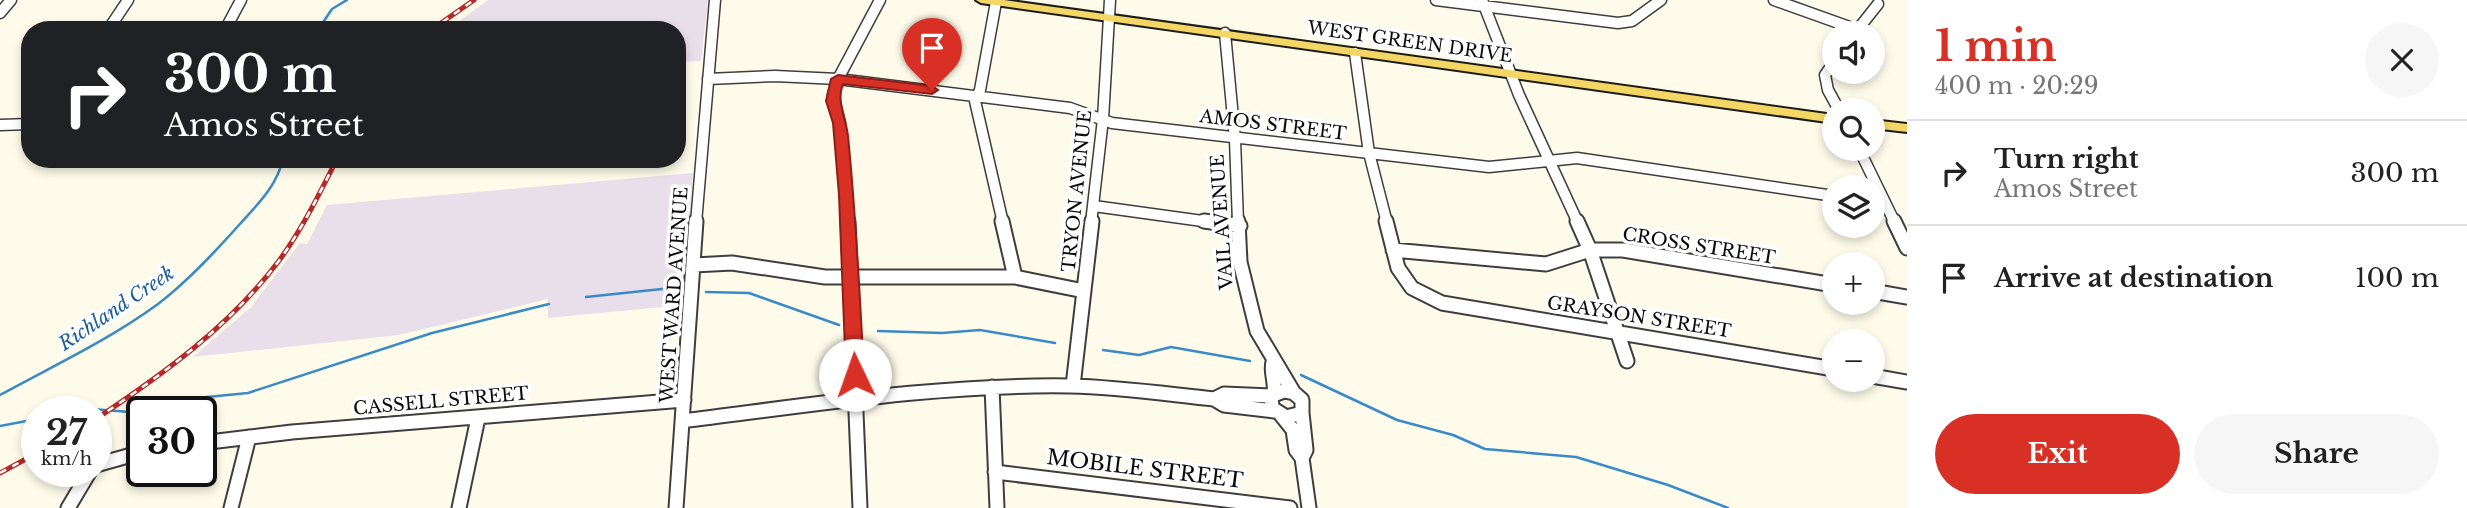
<!DOCTYPE html>
<html lang="en">
<head>
<meta charset="utf-8">
<style>
	:root { --surface:#fff; --page:#f6f6f6; --text:#222; --muted:#767676; --line:#e0e0e0; --accent:#d93025 }
	body { margin:0; font-family:"Libre Baskerville",serif; background:var(--page); color:var(--text); height:100vh; display:flex; flex-direction:column; font-size:26px; white-space:nowrap }
	* { box-sizing:border-box; margin:0 }
	p { font-size:23px; color:var(--muted) }
	.icon { flex:none; width:38px; height:38px; fill:none; stroke:currentColor; stroke-width:2; stroke-linecap:round; stroke-linejoin:round }
	.map { position:relative; flex:1; overflow:hidden }
	.side { display:flex; flex-direction:column; background:var(--surface); width:560px }
	.side>* { flex:none }
	.guide { position:absolute; left:21px; top:21px; width:665px; height:147px; border-radius:28px; box-shadow:0 4px 10px #0003; background:#202124; color:#fff; overflow:hidden }
	.fabs { position:absolute; left:1822px; top:21px; display:grid; gap:14px }
	.fabs a { display:grid; place-items:center; width:63px; height:63px; border-radius:50%; background:var(--surface); box-shadow:0 4px 10px #0003; font-size:35px }
	.speed { position:absolute; left:21px; top:396px; display:flex; gap:14px; font-size:35px; font-weight:700; text-align:center }
	.speed>* { display:grid; place-content:center; width:91px; height:91px; border-radius:50%; background:var(--surface); box-shadow:0 4px 10px #0003; line-height:1 }
	.speed small { font-size:18px; font-weight:400 }
	.speed .limit { border:4px solid #111; border-radius:10px; background:#fff; color:#111 }
	.pin { position:absolute; display:grid; place-items:center; width:60px; height:60px; color:#fff; margin:-72px -30px; border-radius:50% 50% 50% 0; rotate:-45deg; box-shadow:0 0 7px #0007 }
	.pin .icon { rotate:45deg }
	.me { position:absolute; width:77px; margin:-38px; rotate:357deg; stroke-linejoin:round; filter:drop-shadow(0 0 5px #0008) }
	.turn { display:flex; align-items:center; gap:24px; height:147px; padding:0 28px; font-size:32px }
	.turn .icon { width:91px; height:91px; stroke-width:2.5 }
	.turn b { display:block; font-size:49px; line-height:60px }
	.round { display:grid; place-items:center; flex:none; width:74px; height:74px; border-radius:37px; background:var(--page) }
	.overview { display:flex; align-items:center; justify-content:space-between; height:119px; padding:0 28px }
	h1 { font-size:42px; font-weight:700; line-height:52px; color:var(--accent) }
	.cta { display:flex; gap:14px; margin-top:auto; padding:14px 28px }
	.cta a { flex:1; height:80px; border-radius:42px; background:var(--accent); color:#fff; font-size:28px; font-weight:700; line-height:80px; text-align:center }
	.cta a+a { background:var(--page); color:var(--text) }
	ul { padding:0; list-style:none }
	li { display:flex; align-items:center; gap:21px; height:105px; padding:0 28px; border-top:2px solid var(--line) }
	li div { flex:1 }
	li b { display:block; font-size:26px }
	li em { font-style:normal }
	main { display:flex; flex:1; min-height:0 }
	.map>svg:first-child { display:block }
	.industrial { fill:#e9dfea }
	.lines { fill:none; stroke-linecap:round; stroke-linejoin:round }
	.stream { stroke:#3a8ac8; stroke-width:2.5 }
	.minor-far1-casing { stroke:#3e3e3e; stroke-width:13 }
	.minor-casing { stroke:#3e3e3e; stroke-width:17 }
	.major-casing { stroke:#1c1c1c; stroke-width:4 }
	.minor-far1 { stroke:#fff; stroke-width:10 }
	.minor { stroke:#fff; stroke-width:13 }
	.major { fill:#f3d664; fill-rule:evenodd }
	.rail-casing { stroke:#b5292a; stroke-width:5 }
	.rail { stroke:#fff; stroke-width:2.5; stroke-dasharray:7; stroke-linecap:butt }
	.route { fill:#d93025; stroke:#8d1f18; stroke-width:2 }
	.labels { text-anchor:middle; stroke-width:7; stroke-linejoin:round; paint-order:stroke }
	.street-label { font-size:18px; fill:#0b0b0b; stroke:#fff }
	.water-label { font-size:19px; font-style:italic; fill:#1a5c97; stroke:#fff }
	.near-street-label { font-size:21px; fill:#0b0b0b; stroke:#fff }
</style>
</head>
<body>
<main>
<div class="map">
<svg width="1907" height="508" viewBox="0 0 1907 508">
	<rect width="100%" height="100%" fill="#fefbea"/>
	<path class="industrial" d="M488,0H708L701,61L677,62V30H447Z
		M693,173L684,305L548,318V299L399,335L193,357L251,307L300,243L307,244L327,205Z"/>
	<g class="lines">
		<path class="stream" d="M318,30L332,9L347,0
			M706,292L749,293L839,325
			M586,297L681,287
			M878,331L942,333L980,330L1055,343
			M1103,350L1139,355L1171,347L1250,361
			M1301,375L1397,420L1453,435L1485,449L1576,457L1668,485L1728,508
			M0,395C53,366 109,340 158,304C188,281 214,253 239,225C257,205 277,186 283,159
			M72,411L92,409L142,413
			M149,411L197,398L248,393L432,333L549,304
			M0,426L37,419"/>
		<defs>
			<path id="minor-far1" d="M1436,0L1618,23L1632,21L1661,0
				M1482,0L1519,95L1578,223
				M1774,0L1858,30
				M996,2L980,90L975,101L1003,223
				M0,13L11,0
				M108,30L128,0
				M225,30L241,0
				M1225,33L1235,139L1238,223
				M1855,33L1878,4
				M1355,53L1369,153L1387,223
				M1834,62L1825,75L1828,90L1839,110
				M708,79L775,76L838,79L1070,108L1112,123L1489,167L1577,158L1834,196
				M0,125L30,124
				M1859,149L1895,223
				M1094,206L1217,223
				M696,223L715,0
				M848,223L840,123L833,95L838,79L880,0
				M1091,223L1103,119L1110,0"/>
			<path id="minor" d="M848,221L860,508
				M1002,221L1015,277
				M1204,221L1240,226
				M1238,221L1240,262L1257,331L1294,393
				M1386,221L1398,268L1412,288L1442,303L1834,369
				M1577,221L1590,250L1627,361
				M1894,221L1907,248
				M1393,250L1546,264L1590,250H1623L1834,285
				M694,265L732,263L825,277H1015L1084,291
				M1872,291L1907,297
				M1273,362C1270,372 1276,382 1274,393
				M1872,376L1907,382
				M1073,386L1092,221
				M992,387L997,508
				M1284,391L1294,393L1302,400V413L1286,417L1272,408L1271,396Z
				M1214,399L1224,394L1271,396
				M1302,413L1306,450L1302,458
				M1281,415L1293,430L1296,450L1302,458L1309,508
				M682,421C811,405 940,384 1070,386C1118,387 1166,394 1214,399L1224,405L1274,411
				M201,443L292,432L684,400
				M96,465L142,452
				M995,472L1290,508
				M68,508L90,471
				M231,508L249,437
				M459,508L478,418
				M676,508L696,221"/>
			<path id="major" d="M976,0H1004L1834,115V123L981,3Z
				M1872,120L1907,124V132L1872,128Z"/>
		</defs>
		<use href="#minor-far1" class="minor-far1-casing"/>
		<use href="#minor" class="minor-casing"/>
		<use href="#major" class="major-casing"/>
		<use href="#minor-far1" class="minor-far1"/>
		<use href="#minor" class="minor"/>
		<use href="#major" class="major"/>
		<defs>
			<path id="rail" d="M431,30L474,0
				M96,419C163,374 229,327 278,262C302,230 319,194 337,159
				M0,473L37,453"/>
		</defs>
		<use href="#rail" class="rail-casing"/>
		<use href="#rail" class="rail"/>
	</g>
	<path class="route" d="M838,75L932,86L938,90L932,94L843,84C836,101 846,118 848,136C856,216 860,295 864,375L861,380H849L846,375L839,195L833,123L826,101L831,79Z"/>
	<g class="labels">
		<g class="street-label">
			<text transform="translate(1410 42) rotate(8)" y="6">WEST GREEN DRIVE</text>
			<text transform="translate(1273 125) rotate(7)" y="6">AMOS STREET</text>
			<text transform="translate(1077 191) rotate(-84)" y="6">TRYON AVENUE</text>
			<text transform="translate(1222 222) rotate(-94)" y="6">VAIL AVENUE</text>
			<text transform="translate(1699 246) rotate(9)" y="6">CROSS STREET</text>
			<text transform="translate(674 295) rotate(-86)" y="6">WEST WARD AVENUE</text>
			<text transform="translate(1639 317) rotate(9)" y="6">GRAYSON STREET</text>
			<text transform="translate(441 401) rotate(-5)" y="6">CASSELL STREET</text>
		</g>
		<g class="water-label">
			<text transform="translate(116 308) rotate(-34)" y="7">Richland Creek</text>
		</g>
		<g class="near-street-label">
			<text transform="translate(1145 469) rotate(7)" y="7">MOBILE STREET</text>
		</g>
	</g>
</svg>
<div class="fabs">
<a><svg class="icon" aria-label="sound" viewBox="0 0 24 24"><path d="M4 9h4l5-4v14l-5-4H4zM17 9q2 3 0 6"/></svg></a>
<a><svg class="icon" aria-label="search" viewBox="0 0 24 24"><circle cx="10" cy="10" r="6"/><path d="M15 15l6 6"/></svg></a>
<a><svg class="icon" aria-label="layers" viewBox="0 0 24 24"><path d="M12 4l9 5-9 5-9-5zM3 14l9 5 9-5"/></svg></a>
<a>+</a>
<a>−</a>
</div>
<div class="speed"><div>27<small>km/h</small></div><div class="limit">30</div></div>
<div class="pin" style="left:932px;top:90px;background:#d93025"><svg class="icon" aria-label="arrive" viewBox="0 0 24 24"><path d="M6 21V4h12l-3 4 3 4H6"/></svg></div>
<svg class="me" style="left:855px;top:375px" viewBox="-20 -20 40 40"><circle r="19" fill="#fff"/><path d="M0-13L10 11 0 6-10 11z" fill="#d93025"/></svg>
<div class="guide">
<div class="turn"><svg class="icon" aria-label="right" viewBox="0 0 24 24"><path d="M7 20v-9h11M14 6l5 5-5 5"/></svg><div><b>300 m</b>Amos Street</div></div>
</div>
</div>
<section class="side">
<div class="overview"><div><h1>1 min</h1><p>400 m · 20:29</p></div><a class="round"><svg class="icon" aria-label="close" viewBox="0 0 24 24"><path d="M6 6l12 12M18 6L6 18"/></svg></a></div>
<ul>
<li><svg class="icon" aria-label="right" viewBox="0 0 24 24"><path d="M7 20v-9h11M14 6l5 5-5 5"/></svg><div><b>Turn right</b><p>Amos Street</p></div><em>300 m</em></li>
<li><svg class="icon" aria-label="arrive" viewBox="0 0 24 24"><path d="M6 21V4h12l-3 4 3 4H6"/></svg><div><b>Arrive at destination</b></div><em>100 m</em></li>
</ul>
<div class="cta"><a>Exit</a><a>Share</a></div>
</section>
</main>
</body>
</html>
